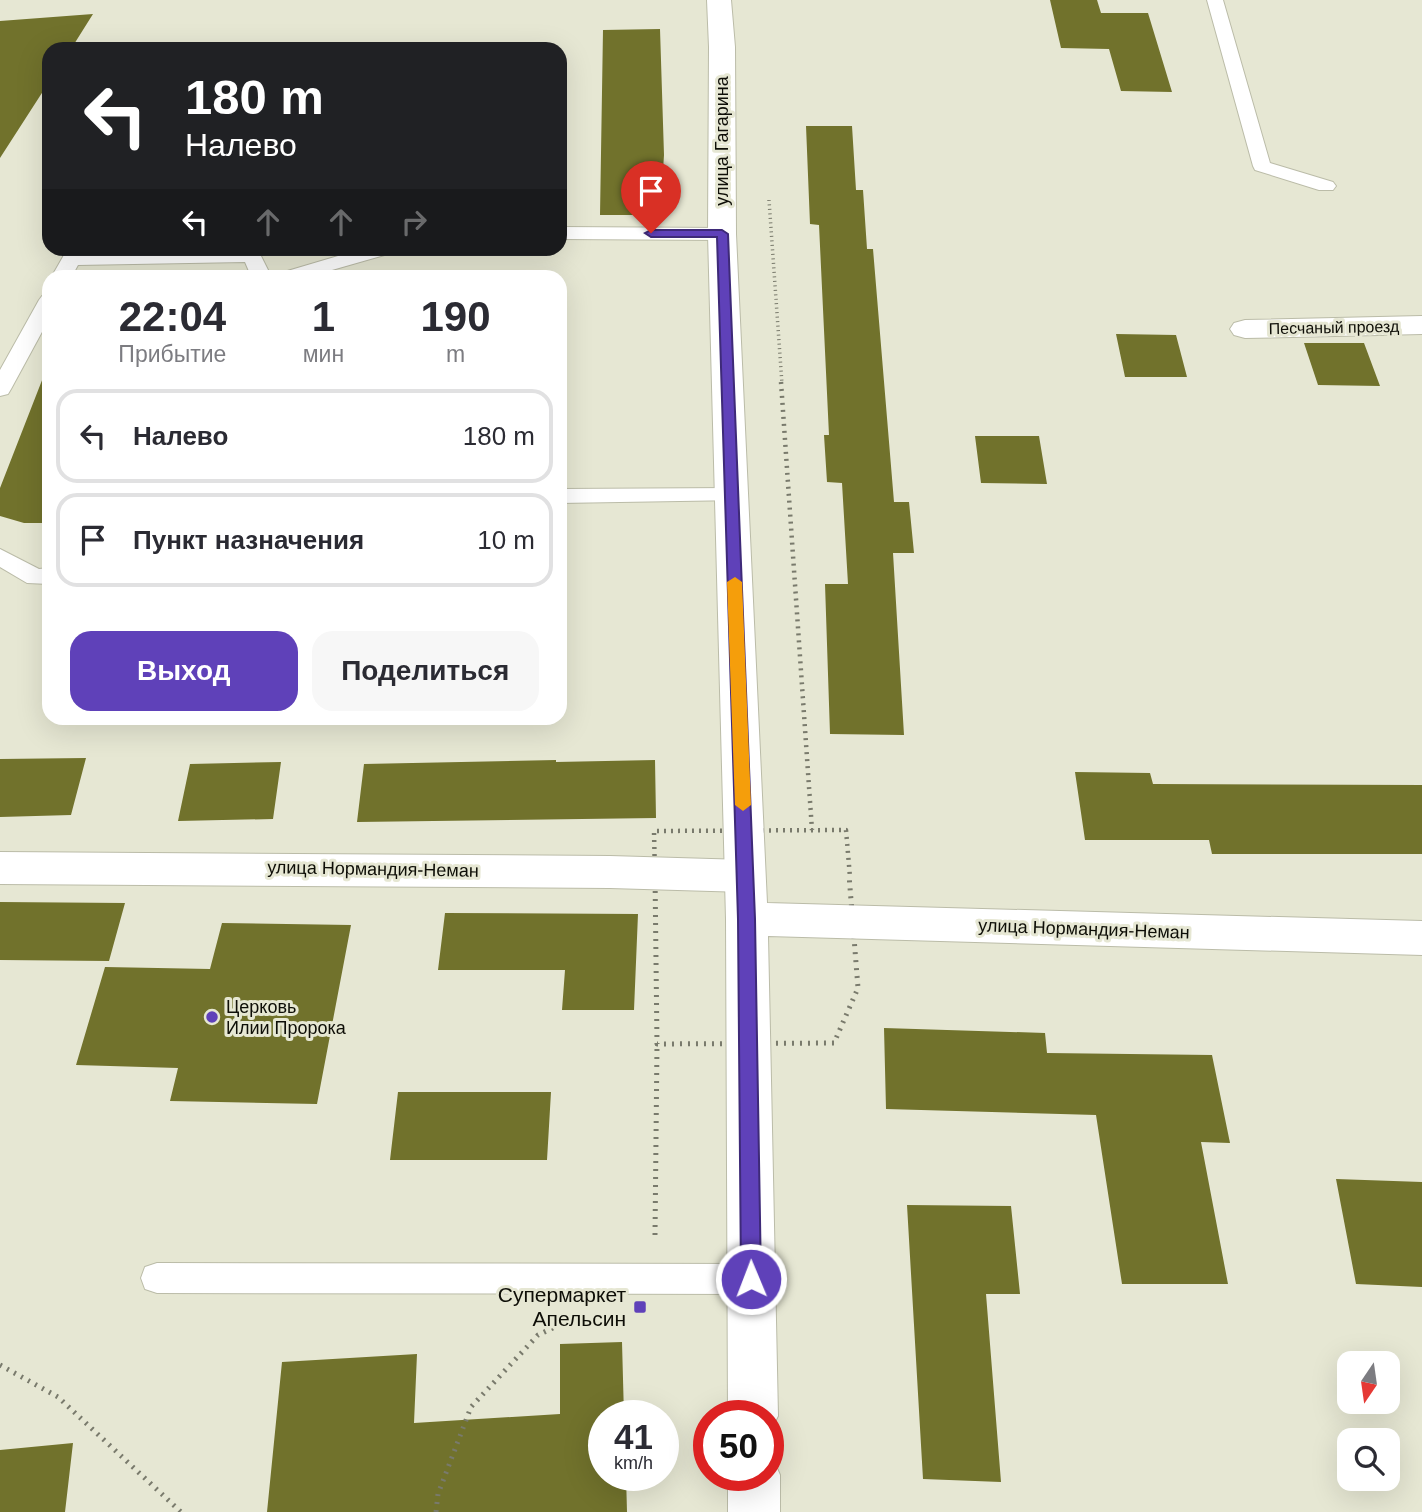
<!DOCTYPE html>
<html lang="ru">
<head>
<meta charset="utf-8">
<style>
	:root { --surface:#fff; --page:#f7f7f7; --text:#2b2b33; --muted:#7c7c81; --line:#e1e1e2; --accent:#5f41b9 }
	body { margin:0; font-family:Arial,sans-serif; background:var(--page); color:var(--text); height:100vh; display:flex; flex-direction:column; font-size:26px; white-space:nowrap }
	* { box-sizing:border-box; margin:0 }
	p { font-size:23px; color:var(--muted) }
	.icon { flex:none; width:38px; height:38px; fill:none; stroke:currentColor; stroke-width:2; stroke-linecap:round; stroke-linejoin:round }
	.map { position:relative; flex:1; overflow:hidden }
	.sheet { position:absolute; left:42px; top:270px; width:525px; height:455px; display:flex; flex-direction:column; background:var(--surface); border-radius:21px; box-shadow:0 7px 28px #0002 }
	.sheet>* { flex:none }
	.top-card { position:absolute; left:42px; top:42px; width:525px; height:214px; border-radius:21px; box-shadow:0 7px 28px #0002; background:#202124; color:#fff; overflow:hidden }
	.needle { width:46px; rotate:193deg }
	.tools { position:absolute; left:1337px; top:1351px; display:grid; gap:14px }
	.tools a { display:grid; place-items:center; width:63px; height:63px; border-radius:14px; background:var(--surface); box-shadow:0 7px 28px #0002; font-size:35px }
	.speed { position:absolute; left:588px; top:1400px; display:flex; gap:14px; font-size:35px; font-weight:700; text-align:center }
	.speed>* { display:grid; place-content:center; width:91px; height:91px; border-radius:50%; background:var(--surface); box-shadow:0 7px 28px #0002; line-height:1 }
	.speed small { font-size:18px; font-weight:400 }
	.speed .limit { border:10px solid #d22; background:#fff; color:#111 }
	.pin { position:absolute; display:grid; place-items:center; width:60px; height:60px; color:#fff; margin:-72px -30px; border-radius:50% 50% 50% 0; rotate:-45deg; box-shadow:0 0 7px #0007 }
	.pin .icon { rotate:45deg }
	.me { position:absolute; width:77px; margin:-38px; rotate:359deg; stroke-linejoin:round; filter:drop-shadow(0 0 5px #0008) }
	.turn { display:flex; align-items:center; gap:24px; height:147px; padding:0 28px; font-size:32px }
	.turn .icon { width:91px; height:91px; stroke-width:2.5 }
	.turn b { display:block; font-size:49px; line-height:60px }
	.lanes { display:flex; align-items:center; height:66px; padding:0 28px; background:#0003; justify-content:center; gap:35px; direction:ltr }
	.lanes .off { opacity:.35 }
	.eta { display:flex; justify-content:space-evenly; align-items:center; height:119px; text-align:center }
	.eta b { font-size:42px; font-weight:600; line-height:49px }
	.button { display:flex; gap:14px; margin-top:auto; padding:14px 28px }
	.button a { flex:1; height:80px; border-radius:21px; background:var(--accent); color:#fff; font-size:28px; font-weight:600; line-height:80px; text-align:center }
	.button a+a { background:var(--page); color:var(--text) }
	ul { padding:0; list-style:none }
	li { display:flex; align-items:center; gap:21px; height:94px; margin:0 14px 10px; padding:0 14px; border:4px solid var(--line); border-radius:21px }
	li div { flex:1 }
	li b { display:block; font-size:26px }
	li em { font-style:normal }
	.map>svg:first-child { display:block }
	.building { fill:#71722c }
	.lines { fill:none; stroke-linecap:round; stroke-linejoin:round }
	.lane-casing { stroke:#bbbca8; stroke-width:2 }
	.street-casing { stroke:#bbbca8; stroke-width:2 }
	.secondary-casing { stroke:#bbbca8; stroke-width:2 }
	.path-far2 { stroke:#797a6c; stroke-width:3.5; stroke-dasharray:1 3.5; stroke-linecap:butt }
	.path-far1 { stroke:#797a6c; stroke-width:4.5; stroke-dasharray:2 5; stroke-linecap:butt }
	.path { stroke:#797a6c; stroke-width:5; stroke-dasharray:2 6; stroke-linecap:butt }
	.lane { fill:#fff; fill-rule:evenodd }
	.street { fill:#fff; fill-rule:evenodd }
	.secondary { fill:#fff; fill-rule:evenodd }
	.route { fill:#5f41b9; stroke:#3e2a78; stroke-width:2 }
	.slow { fill:#f59e0b }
	.poi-dot { fill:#5f41b9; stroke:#e6e7d3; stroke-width:2.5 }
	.labels { text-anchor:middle; stroke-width:6; stroke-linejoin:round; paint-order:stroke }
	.far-street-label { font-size:16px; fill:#0e0e07; stroke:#e6e7d3 }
	.street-label { font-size:18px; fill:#0e0e07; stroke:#e6e7d3 }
	.poi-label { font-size:18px; fill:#0e0e07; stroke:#e6e7d3; text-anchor:start }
	.near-poi-label { font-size:21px; fill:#0e0e07; stroke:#e6e7d3; text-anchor:end }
</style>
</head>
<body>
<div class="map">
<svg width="1422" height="1512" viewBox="0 0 1422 1512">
	<rect width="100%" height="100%" fill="#e6e7d3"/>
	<path class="building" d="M1050,0H1097L1101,13H1148L1172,92L1121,91L1109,49L1061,48Z
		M93,14L71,49H49V82L0,158V21Z
		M660,29L664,155L660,215H600L603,30Z
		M806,126H852L856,190H863L867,249H873L894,502H909L914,553H893L904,735L830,734L825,584H848L842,483L827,482L824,435H829L819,225L810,224Z
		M1116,334L1176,335L1187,377H1125Z
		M1304,343H1364L1380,386L1318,385Z
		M46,370L49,371V523H24L0,516V488Z
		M975,436H1039L1047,484L981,483Z
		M86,758L71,815L0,817V759Z
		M556,760V762L655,760L656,818L357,822L364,764Z
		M281,762L273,819L178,821L190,764Z
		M1075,772L1150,773L1153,784L1422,785V854H1212L1209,840H1085Z
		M0,902L125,903L109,961L0,960Z
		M445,913L638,914L634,1010H562L565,970H438Z
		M222,923L351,925L317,1104L170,1101L178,1068L76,1065L105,967L210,969Z
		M884,1028L1045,1033L1047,1053L1212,1055L1230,1143L1201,1142L1228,1284H1122L1096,1115L886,1109Z
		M398,1092H551L547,1160H390Z
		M1336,1179L1422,1182V1287L1356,1284Z
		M907,1205L1011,1206L1020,1294H986L1001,1482L923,1479Z
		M622,1342L624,1416H604V1475H626L627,1512H267L282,1362L417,1354L414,1423L560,1414V1344Z
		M73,1443L65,1512H0V1450Z"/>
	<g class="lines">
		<defs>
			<path id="lane" d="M1207,0H1223L1270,163L1333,182L1336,186L1333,190H1319L1255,170L1253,166Z
				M560,227L722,228L732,234L722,240L560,239Z
				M365,248H398L395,252L311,276H281L284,272Z
				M252,250L259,252L271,276H251L245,262L78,265L72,276H52L64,255L71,253Z
				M49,294V319L11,389L8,394L0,396V370L39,300L42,296Z
				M732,488L740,490L743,495L740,500L560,503V489Z
				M0,549L39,569L49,568V584L27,583L0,567Z
				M157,1263L751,1264L763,1268L767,1279L763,1290L751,1294L157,1293L145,1289L141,1278L145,1267Z"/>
			<path id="street" d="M1422,316V334L1245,338L1234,335L1230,329L1234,323L1245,320Z
				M0,852L610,856L745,860L759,865L765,876L759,887L745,892L610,888L0,884Z"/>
			<path id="secondary" d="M707,0H731L735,47L736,234L767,903L1422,921V955L768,936L778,1416L768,1435V1416H728L726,919L708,234L709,47Z
				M768,1455L772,1457L780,1475V1512H728V1475H768Z"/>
		</defs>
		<use href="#lane" class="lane-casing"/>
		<use href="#street" class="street-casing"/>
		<use href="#secondary" class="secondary-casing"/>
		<path class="path-far2" d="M769,200L782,384"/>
		<path class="path-far1" d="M781,382L812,830
			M655,877L654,831L846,830L850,877"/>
		<path class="path" d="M655,875L657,1044L834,1043L858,988L849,875
			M655,1235L657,1044
			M0,1365L58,1397L181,1512
			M436,1512L438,1494L471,1407L538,1335L557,1326"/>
		<use href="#lane" class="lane"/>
		<use href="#street" class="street"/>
		<use href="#secondary" class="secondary"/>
	</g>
	<path class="route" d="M722,230L728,234L755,919L761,1279L758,1285L751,1288L744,1285L741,1279L738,919L717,237H651L645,233L651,230Z"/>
	<path class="slow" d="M735,577L742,582L751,805L743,811L735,805L727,582Z"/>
	<g class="poi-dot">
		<circle cx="212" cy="1017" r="7"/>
		<rect x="633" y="1300" width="14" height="14" rx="3.5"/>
	</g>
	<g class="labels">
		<g class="far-street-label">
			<text transform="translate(1334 327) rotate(-1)" y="6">Песчаный проезд</text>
		</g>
		<g class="street-label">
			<text transform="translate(722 141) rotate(-90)" y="6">улица Гагарина</text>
			<text transform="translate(373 869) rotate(1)" y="6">улица Нормандия-Неман</text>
			<text transform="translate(1084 929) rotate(2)" y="6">улица Нормандия-Неман</text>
		</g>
		<g class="poi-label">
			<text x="226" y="1013">Церковь<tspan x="226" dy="21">Илии Пророка</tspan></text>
		</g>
		<g class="near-poi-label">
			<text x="626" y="1302">Супермаркет<tspan x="626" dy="24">Апельсин</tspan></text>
		</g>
	</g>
</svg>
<div class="tools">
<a><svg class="needle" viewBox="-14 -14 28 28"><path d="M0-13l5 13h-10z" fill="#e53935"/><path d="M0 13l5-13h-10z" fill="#7c7c81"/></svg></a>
<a><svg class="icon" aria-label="search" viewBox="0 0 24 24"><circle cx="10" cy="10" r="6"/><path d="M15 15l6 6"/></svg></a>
</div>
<div class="speed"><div>41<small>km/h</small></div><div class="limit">50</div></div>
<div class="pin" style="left:651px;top:233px;background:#d93025"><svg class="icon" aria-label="arrive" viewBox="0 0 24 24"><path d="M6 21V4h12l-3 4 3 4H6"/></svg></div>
<svg class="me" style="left:751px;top:1279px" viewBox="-20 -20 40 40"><circle r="17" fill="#5f41b9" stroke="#fff" stroke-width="3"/><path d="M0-11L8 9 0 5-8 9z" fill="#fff"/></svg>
<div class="top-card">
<div class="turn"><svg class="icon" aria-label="left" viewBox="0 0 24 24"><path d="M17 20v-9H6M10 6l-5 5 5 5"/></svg><div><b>180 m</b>Налево</div></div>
<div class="lanes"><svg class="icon" aria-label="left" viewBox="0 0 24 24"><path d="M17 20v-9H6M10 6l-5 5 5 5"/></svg><svg class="icon off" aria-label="ahead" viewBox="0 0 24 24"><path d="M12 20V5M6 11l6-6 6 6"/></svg><svg class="icon off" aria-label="ahead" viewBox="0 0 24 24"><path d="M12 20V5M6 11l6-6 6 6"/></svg><svg class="icon off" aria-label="right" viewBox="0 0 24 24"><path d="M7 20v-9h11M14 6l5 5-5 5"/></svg></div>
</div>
<section class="sheet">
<div class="eta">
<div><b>22:04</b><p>Прибытие</p></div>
<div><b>1</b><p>мин</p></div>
<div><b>190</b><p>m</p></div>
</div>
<ul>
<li><svg class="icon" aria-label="left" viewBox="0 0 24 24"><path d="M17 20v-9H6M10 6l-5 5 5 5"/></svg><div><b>Налево</b></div><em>180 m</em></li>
<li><svg class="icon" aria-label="arrive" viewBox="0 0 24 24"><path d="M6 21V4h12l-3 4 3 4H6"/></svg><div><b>Пункт назначения</b></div><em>10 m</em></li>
</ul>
<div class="button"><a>Выход</a><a>Поделиться</a></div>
</section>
</div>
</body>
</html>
